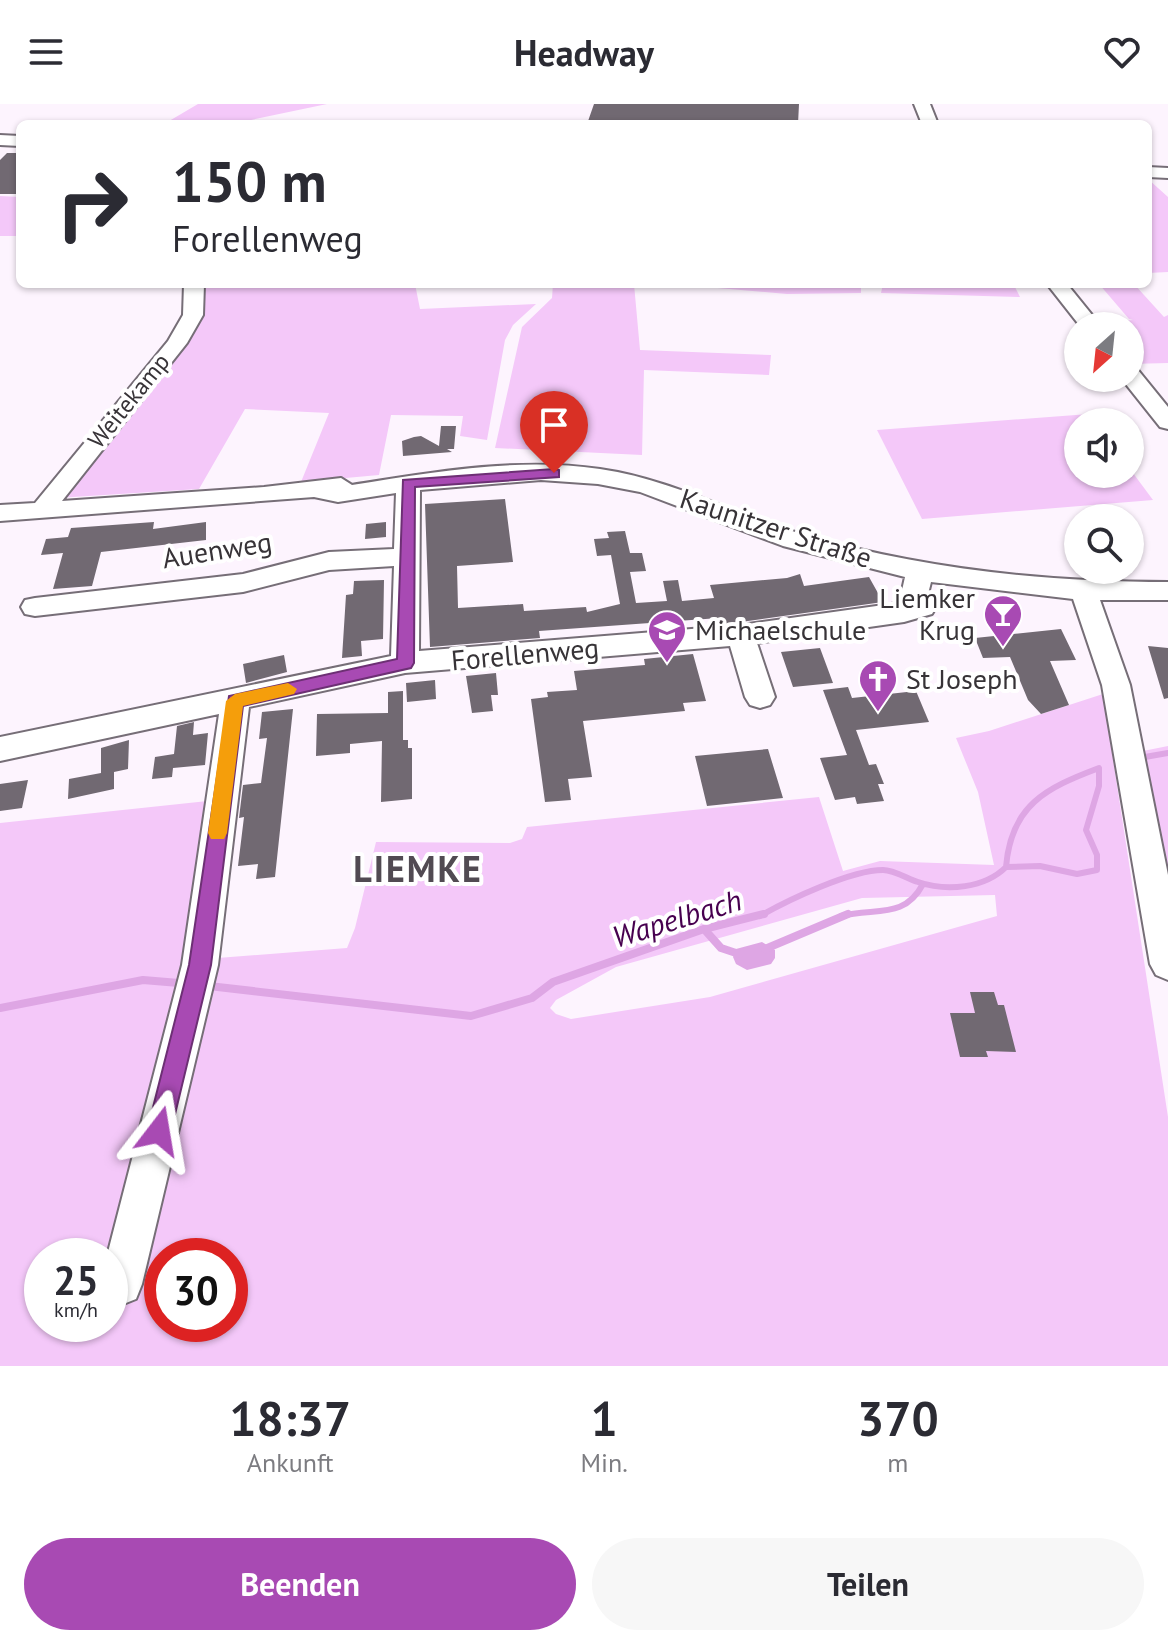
<!DOCTYPE html>
<html lang="de">
<head>
<meta charset="utf-8">
<style>
	:root { --surface:#fff; --page:#f7f7f7; --text:#2b2b33; --muted:#7c7c81; --accent:#a84ab3 }
	body { margin:0; font-family:"PT Sans",sans-serif; background:var(--page); color:var(--text); height:100vh; display:flex; flex-direction:column; font-size:30px; white-space:nowrap }
	* { box-sizing:border-box; margin:0 }
	p { font-size:26px; color:var(--muted) }
	.icon { flex:none; width:44px; height:44px; fill:none; stroke:currentColor; stroke-width:2; stroke-linecap:round; stroke-linejoin:round }
	.map { position:relative; height:1262px; overflow:hidden }
	.side { display:flex; flex-direction:column; background:var(--surface); flex:1 }
	.side>* { flex:none }
	.banner { position:absolute; left:16px; top:16px; width:1136px; height:168px; border-radius:12px; box-shadow:0 2px 6px #0004; background:#fff; color:var(--text); overflow:hidden }
	.needle { width:52px; rotate:207deg }
	.fabs { position:absolute; left:1064px; top:208px; display:grid; gap:16px }
	.fabs a { display:grid; place-items:center; width:80px; height:80px; border-radius:50%; background:var(--surface); box-shadow:0 2px 6px #0004; font-size:40px }
	.speed { position:absolute; left:24px; top:1134px; display:flex; gap:16px; font-size:40px; font-weight:700; text-align:center }
	.speed>* { display:grid; place-content:center; width:104px; height:104px; border-radius:50%; background:var(--surface); box-shadow:0 2px 6px #0004; line-height:1 }
	.speed small { font-size:20px; font-weight:400 }
	.speed .limit { border:12px solid #d22; background:#fff; color:#111 }
	.pin { position:absolute; display:grid; place-items:center; width:68px; height:68px; color:#fff; margin:-82px -34px; border-radius:50% 50% 50% 0; rotate:-45deg; box-shadow:0 0 8px #0007 }
	.pin .icon { rotate:45deg }
	.me { position:absolute; width:88px; margin:-44px; rotate:14deg; stroke-linejoin:round; filter:drop-shadow(0 0 6px #0008) }
	.turn { display:flex; align-items:center; gap:28px; height:168px; padding:0 24px; font-size:36px }
	.turn .icon { width:104px; height:104px; stroke-width:2.5 }
	.turn b { display:block; font-size:56px; line-height:68px }
	.eta { display:flex; justify-content:space-evenly; align-items:center; height:136px; text-align:center }
	.eta b { font-size:48px; font-weight:700; line-height:56px }
	.action { display:flex; gap:16px; margin-top:auto; padding:16px 24px }
	.action a { flex:1; height:92px; border-radius:48px; background:var(--accent); color:#fff; font-size:32px; font-weight:700; line-height:92px; text-align:center }
	.action a+a { background:var(--page); color:var(--text) }
	header { display:flex; justify-content:space-between; align-items:center; height:104px; padding:0 24px; background:var(--surface); font-size:36px; font-weight:700 }
	.map>svg:first-child { display:block }
	.green { fill:#f4c8f9; fill-rule:evenodd }
	.water { fill:#dea6e4 }
	.lines { fill:none; stroke-linecap:round; stroke-linejoin:round }
	.stream-far1 { stroke:#dea6e4; stroke-width:6 }
	.stream { stroke:#dea6e4; stroke-width:8 }
	.building { fill:#716972 }
	.minor-casing { stroke:#766e77; stroke-width:4 }
	.minor { fill:#fff; fill-rule:evenodd }
	.route { fill:#a84ab3; stroke:#6d3074; stroke-width:2 }
	.slow { fill:#f59e0b }
	.labels { text-anchor:middle; stroke-width:8; stroke-linejoin:round; paint-order:stroke }
	.far-street-label { font-size:24px; fill:#373337; stroke:#fff }
	.street-label { font-size:28px; fill:#373337; stroke:#fff }
	.poi-label { font-size:28px; fill:#373337; stroke:#fff; text-anchor:start }
	.water-label { font-size:30px; font-style:italic; fill:#47004f; stroke:#fff }
	.district-label { font-size:36px; font-weight:bold; letter-spacing:2px; fill:#514a52; stroke:#fff }
</style>
</head>
<body>
<header><svg class="icon" aria-label="menu" viewBox="0 0 24 24"><path d="M4 6h16M4 12h16M4 18h16"/></svg>Headway<svg class="icon" aria-label="heart" viewBox="0 0 24 24"><path d="M12 20l-8-8c-3-5 5-10 8-4 3-6 11-1 8 4z"/></svg></header>
<div class="map">
<svg width="1168" height="1262" viewBox="0 0 1168 1262">
	<rect width="100%" height="100%" fill="#fdf4fe"/>
	<path class="green" d="M198,0H327L232,20H164Z
		M1148,75L1168,93V168L1148,169Z
		M0,92L20,93V132H0Z
		M198,180H415L420,205L536,200L513,221L505,236L487,336L460,332L463,312L391,311L379,371L301,378L329,309L245,305L199,385L57,394L181,240Z
		M553,180H634L640,246L771,251L769,271L644,266L642,351L495,344L522,223L552,194Z
		M671,180H861V189L787,190Z
		M883,180L1015,183L1020,193L881,189Z
		M1099,180H1134L1164,213L1168,211V259L1130,260V222H1100L1098,219L1133,216L1129,215Z
		M1089,310L1095,318H1078V370H1130V365L1153,396L922,415L877,326Z
		M1103,590L1168,1013V1262H0V719L217,696L192,856L347,844L355,824L376,738L510,739L522,735L527,723L819,693L843,767L880,757L994,761L978,688L956,634L989,627ZM995,791L997,812L710,893L571,915L556,910L550,904L556,896L616,863L862,794ZM42,1152H110V1220H42ZM162,1152H230V1220H162Z
		M1168,642V782L1143,647Z"/>
	<path class="water" d="M762,838L775,846V854L771,860L747,866L736,860L733,853L736,845Z"/>
	<g class="lines">
		<path class="stream-far1" d="M1145,653L1168,649
			M1099,664V682L1086,726L1097,751V766L1077,770L1040,762L1006,763C1011,701 1046,684 1099,664Z
			M760,812C788,796 851,766 883,766C894,766 908,775 918,778C947,788 985,784 1006,763
			M841,812C875,803 904,816 923,780"/>
		<path class="stream" d="M704,825L721,844L739,850
			M765,845L848,810
			M209,882L471,912L532,894L553,878L704,825L764,810
			M0,904L143,876L179,879"/>
	</g>
	<path class="building" d="M594,0H799L798,20H587Z
		M7,49H20V90H0V56Z
		M441,322H456L454,345H447L452,348L403,352L402,337L414,333L421,332L439,342Z
		M505,395L513,458L457,462L458,504L523,500L524,507L586,503L587,508L620,500L611,451L597,452L594,435L609,434L607,428L625,427L630,449H642L646,467L630,468L636,499L667,497L663,477L678,476L682,497L714,494L710,481L787,474L800,470L804,482L869,473L883,498L741,518L721,520L719,514L539,527L540,534L430,543L425,400Z
		M154,418L153,425L206,418V436L101,448L92,482L53,485L63,449L41,451L46,435L68,433L71,424Z
		M386,418V433L365,435L366,420Z
		M384,476L383,535L361,537L362,552L342,554L346,491L353,490L354,477Z
		M1061,525L1076,556L1050,557L1069,601L1041,610L1028,596L1010,553L983,554L975,534Z
		M1148,542L1168,544V594L1164,595Z
		M820,544L833,579L793,583L781,548Z
		M693,550L706,597L683,599L685,607L583,617L592,673L568,675L571,696L545,698L531,595L548,593L547,588L577,586L574,567L645,561L644,555Z
		M284,551L287,568L246,579L243,560Z
		M496,569L498,591H491L493,607L472,609L466,572Z
		M435,576L436,595L407,598L406,579Z
		M848,583L852,594L916,587L929,618L856,626L869,661L876,660L884,680H878L884,697L857,700L855,693L835,696L820,654L847,651L823,586Z
		M403,587V636H408V644H412V695L381,698L382,637L350,640V649L316,652L317,610L388,609V588Z
		M293,605L275,773L256,775L258,760L238,762L244,713L239,714L243,681L261,679L267,634L259,635L262,608Z
		M194,618L193,631L208,629L205,661L173,664L172,673L152,675L155,653L174,650L177,622Z
		M129,636L128,665L114,668V685L68,695L69,675L101,669V644Z
		M768,645L783,694L707,702L695,652Z
		M28,676L22,704L0,707V680Z
		M970,888H994L998,901H1004L1016,948L986,947L988,953H960L950,909H975Z"/>
	<g class="lines">
		<defs>
			<path id="minor" d="M914,0H930L938,20H922Z
				M0,31L20,32V42L0,41Z
				M1148,63L1168,64V74L1148,73Z
				M184,180H204L203,211L187,239L62,397L264,383L341,374L352,381C433,368 518,353 600,365C671,375 733,410 802,430C921,465 1045,478 1168,478V496H1100L1130,581L1168,771V876L1156,871L1150,860L1102,581L1073,495L931,478L928,490L936,503L932,510L904,518L757,539L775,593L770,601L760,604L750,601L745,593L730,542L405,569L249,603L218,861L142,1180L136,1195L121,1201L110,1197V1152H107L182,861L219,610L0,657V633L391,552L394,462L329,466L243,488L35,512L25,510L21,503L25,496L35,494L243,470L329,448L394,445L396,389L338,398L314,393L0,417V401L35,399L168,237L183,211ZM541,376L598,380L640,388L783,442L905,473L901,491L905,498L741,521L419,547L420,386Z
				M1047,180H1067L1101,222H1080Z
				M1130,265L1138,266L1168,303V325L1160,323L1121,274H1130Z"/>
		</defs>
		<use href="#minor" class="minor-casing"/>
		<use href="#minor" class="minor"/>
	</g>
	<path class="route" d="M554,365L559,366V373L415,383L414,559L411,564L243,602L211,861L171,1027L167,1035L159,1039L150,1035L147,1027L189,861L229,592L397,555L403,376Z"/>
	<path class="slow" d="M288,579L297,585L294,590L243,602L227,729L224,735H211L208,729L226,597L235,590Z"/>
	<defs>
		<symbol id="bar-pin" viewBox="-11 -11 22 30"><path d="M0 17L-7.5 6A9.5 9.5 0 1 1 7.5 6Z" fill="#a84ab3" stroke="#fff"/><path d="M-6-5H6L.8 .8V4.5H3.5V6h-7V4.5H-.8V.8Z" fill="#fff"/></symbol>
		<symbol id="school-pin" viewBox="-11 -11 22 30"><path d="M0 17L-7.5 6A9.5 9.5 0 1 1 7.5 6Z" fill="#a84ab3" stroke="#fff"/><path d="M0-5L7-2L0 1L-7-2ZM-4 1L0 2.5L4 1V4Q0 6-4 4Z" fill="#fff"/></symbol>
		<symbol id="church-pin" viewBox="-11 -11 22 30"><path d="M0 17L-7.5 6A9.5 9.5 0 1 1 7.5 6Z" fill="#a84ab3" stroke="#fff"/><path d="M-1.2-6h2.4v3.5h3.3v2.4h-3.3V6h-2.4V-.1h-3.3v-2.4h3.3Z" fill="#fff"/></symbol>
	</defs>
	<g fill-rule="evenodd">
		<use href="#bar-pin" x="981" y="488" width="44" height="60"/>
		<use href="#school-pin" x="645" y="504" width="44" height="60"/>
		<use href="#church-pin" x="856" y="553" width="44" height="60"/>
	</g>
	<g class="labels">
		<g class="far-street-label">
			<text transform="translate(129 297) rotate(-51)" y="8">Weitekamp</text>
		</g>
		<g class="street-label">
			<text transform="translate(776 424) rotate(18)" y="10">Kaunitzer Straße</text>
			<text transform="translate(217 446) rotate(-9)" y="10">Auenweg</text>
			<text transform="translate(525 550) rotate(-5)" y="10">Forellenweg</text>
		</g>
		<g class="poi-label">
			<text x="975" y="504" text-anchor="end">Liemker<tspan x="975" dy="32">Krug</tspan></text>
			<text x="695" y="536">Michaelschule</text>
			<text x="906" y="585">St Joseph</text>
		</g>
		<g class="water-label">
			<text transform="translate(677 815) rotate(-17)" y="10">Wapelbach</text>
		</g>
		<g class="district-label">
			<text x="418" y="778">LIEMKE</text>
		</g>
	</g>
</svg>
<div class="fabs">
<a><svg class="needle" viewBox="-14 -14 28 28"><path d="M0-13l5 13h-10z" fill="#e53935"/><path d="M0 13l5-13h-10z" fill="#7c7c81"/></svg></a>
<a><svg class="icon" aria-label="sound" viewBox="0 0 24 24"><path d="M4 9h4l5-4v14l-5-4H4zM17 9q2 3 0 6"/></svg></a>
<a><svg class="icon" aria-label="search" viewBox="0 0 24 24"><circle cx="10" cy="10" r="6"/><path d="M15 15l6 6"/></svg></a>
</div>
<div class="speed"><div>25<small>km/h</small></div><div class="limit">30</div></div>
<div class="pin" style="left:554px;top:369px;background:#d93025"><svg class="icon" aria-label="arrive" viewBox="0 0 24 24"><path d="M6 21V4h12l-3 4 3 4H6"/></svg></div>
<svg class="me" style="left:159px;top:1027px" viewBox="-20 -20 40 40"><path d="M0-17L14 15 0 8-14 15z" fill="#a84ab3" stroke="#fff" stroke-width="4"/></svg>
<div class="banner">
<div class="turn"><svg class="icon" aria-label="right" viewBox="0 0 24 24"><path d="M7 20v-9h11M14 6l5 5-5 5"/></svg><div><b>150 m</b>Forellenweg</div></div>
</div>
</div>
<section class="side">
<div class="eta">
<div><b>18:37</b><p>Ankunft</p></div>
<div><b>1</b><p>Min.</p></div>
<div><b>370</b><p>m</p></div>
</div>
<div class="action"><a>Beenden</a><a>Teilen</a></div>
</section>
</body>
</html>
